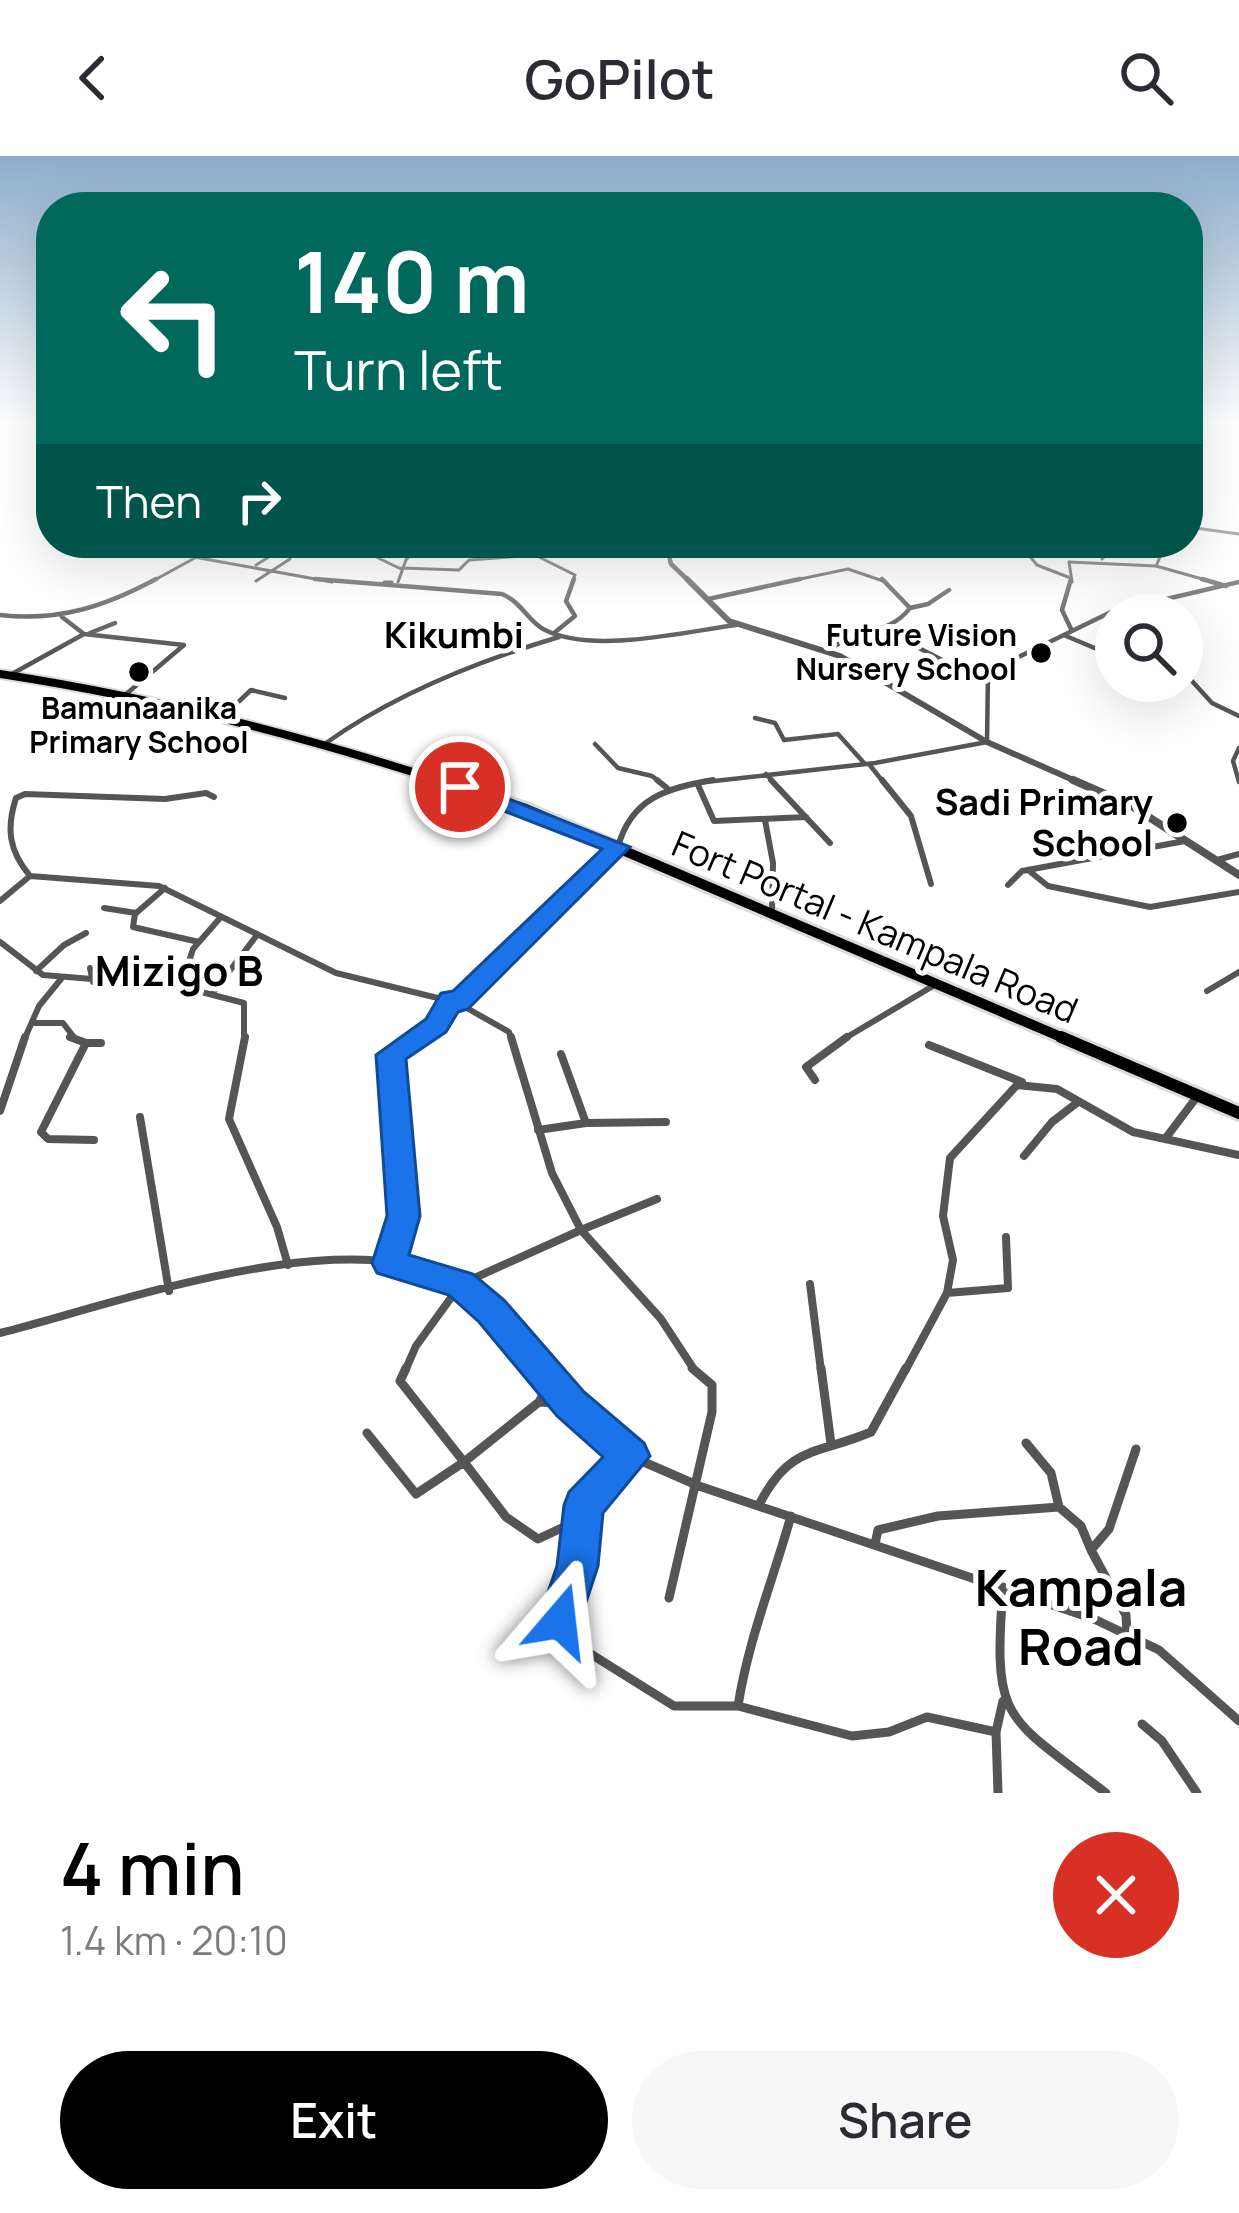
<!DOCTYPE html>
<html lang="en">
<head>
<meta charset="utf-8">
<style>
	:root { --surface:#fff; --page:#f7f7f7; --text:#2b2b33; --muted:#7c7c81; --accent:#000 }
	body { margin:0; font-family:Manrope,sans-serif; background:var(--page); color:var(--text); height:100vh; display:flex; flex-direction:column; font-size:45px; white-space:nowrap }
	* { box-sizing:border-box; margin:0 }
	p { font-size:39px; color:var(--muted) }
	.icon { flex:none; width:66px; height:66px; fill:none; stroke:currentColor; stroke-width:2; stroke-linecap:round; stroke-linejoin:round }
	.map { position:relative; height:1637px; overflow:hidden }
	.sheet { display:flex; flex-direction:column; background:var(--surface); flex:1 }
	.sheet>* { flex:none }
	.guide { position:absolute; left:36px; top:36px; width:1167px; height:366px; border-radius:48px; box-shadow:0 12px 48px #0002; background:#00695c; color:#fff; overflow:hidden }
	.tools { position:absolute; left:1095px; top:438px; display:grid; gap:24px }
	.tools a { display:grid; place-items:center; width:108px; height:108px; border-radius:50%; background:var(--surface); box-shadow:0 12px 48px #0002; font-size:60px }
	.pin { position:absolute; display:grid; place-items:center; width:102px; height:102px; color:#fff; margin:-51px; border:6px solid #fff; border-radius:50%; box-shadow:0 3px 12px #0007 }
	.me { position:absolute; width:132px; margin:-66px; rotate:17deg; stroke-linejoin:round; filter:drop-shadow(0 0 9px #0008) }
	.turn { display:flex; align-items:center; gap:42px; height:252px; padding:0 60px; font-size:54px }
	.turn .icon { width:156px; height:156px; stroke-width:2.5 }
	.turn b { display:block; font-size:84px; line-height:102px }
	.then { display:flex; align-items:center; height:114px; padding:0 60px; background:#0003; gap:24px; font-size:45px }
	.round { display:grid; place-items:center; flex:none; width:126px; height:126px; border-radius:63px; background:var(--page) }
	.overview { display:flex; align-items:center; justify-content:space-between; height:204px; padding:0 60px }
	h1 { font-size:72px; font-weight:600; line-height:90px; color:var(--accent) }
	.action { display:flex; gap:24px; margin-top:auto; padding:24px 60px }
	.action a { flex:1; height:138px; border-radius:72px; background:var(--accent); color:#fff; font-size:48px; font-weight:600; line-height:138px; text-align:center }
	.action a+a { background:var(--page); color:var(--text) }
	header { display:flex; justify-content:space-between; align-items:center; height:156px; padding:0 60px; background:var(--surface); font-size:54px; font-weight:600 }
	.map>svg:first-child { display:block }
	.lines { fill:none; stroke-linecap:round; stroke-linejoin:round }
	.primary-far2-casing { stroke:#dbdbdb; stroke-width:12 }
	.primary-far1-casing { stroke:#dbdbdb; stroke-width:16 }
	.primary-casing { stroke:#dbdbdb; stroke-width:18 }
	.minor-far4 { stroke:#555; stroke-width:3 }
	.minor-far3 { stroke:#555; stroke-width:4.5 }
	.minor-far2 { stroke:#555; stroke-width:6 }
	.minor-far1 { stroke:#555; stroke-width:8 }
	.minor { stroke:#555; stroke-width:9 }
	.tertiary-far2 { stroke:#555; stroke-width:4.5 }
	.tertiary-far1 { stroke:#555; stroke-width:6 }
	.tertiary { stroke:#555; stroke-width:8 }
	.primary-far2 { stroke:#000; stroke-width:8 }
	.primary-far1 { stroke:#000; stroke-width:10 }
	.primary { stroke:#000; stroke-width:12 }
	.route { fill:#1a73e8; stroke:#114b97; stroke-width:3 }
	.poi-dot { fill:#000; stroke:#fff; stroke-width:4.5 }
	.labels { text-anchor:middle; stroke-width:10; stroke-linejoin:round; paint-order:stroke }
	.far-poi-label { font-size:30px; font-weight:bold; fill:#000; stroke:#fff; text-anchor:end }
	.far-quarter-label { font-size:36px; font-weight:bold; fill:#000; stroke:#fff }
	.poi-label { font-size:36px; font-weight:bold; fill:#000; stroke:#fff; text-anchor:end }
	.street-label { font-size:36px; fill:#000; stroke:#fff }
	.quarter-label { font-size:42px; font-weight:bold; fill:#000; stroke:#fff }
	.near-quarter-label { font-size:51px; font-weight:bold; fill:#000; stroke:#fff }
</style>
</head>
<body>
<header><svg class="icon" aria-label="back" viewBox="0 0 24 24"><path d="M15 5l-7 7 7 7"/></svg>GoPilot<svg class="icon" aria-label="search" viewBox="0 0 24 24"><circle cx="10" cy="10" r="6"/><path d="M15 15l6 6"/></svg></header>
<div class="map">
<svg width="1239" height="1637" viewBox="0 0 1239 1637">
	<rect width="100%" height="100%" fill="#fff"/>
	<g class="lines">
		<defs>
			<path id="primary-far2" d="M0,518C152,541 300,579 447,627"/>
			<path id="primary-far1" d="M438,624L526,653L1068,884"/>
			<path id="primary" d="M1061,881L1239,957"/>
		</defs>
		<use href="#primary-far2" class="primary-far2-casing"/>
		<use href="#primary-far1" class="primary-far1-casing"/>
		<use href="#primary" class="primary-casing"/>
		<path class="minor-far4" d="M1188,371L1239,378
			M326,387L370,398L401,413
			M524,387L523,393L575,419L572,426
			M629,387L666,398
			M1019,387L1037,409L1068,421
			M194,401L332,426
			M1102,403L1119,387
			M256,409L272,399
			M1156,410L1164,392
			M402,412L459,414L469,404L536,399
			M256,425L290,403
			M151,426L222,387
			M384,426H392
			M398,426L406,404L421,387
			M786,426L848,413L886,426
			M1072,426L1069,406L1156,410L1213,426"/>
		<path class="minor-far3" d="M315,423L502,438C523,447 528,466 545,474C593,498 684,476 736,469
			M1071,423L1062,454L1072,475
			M1202,423L1226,430
			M708,443L800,423
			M910,452L928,448L949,434
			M0,459C58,466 106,450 156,423
			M62,461L84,478L184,489L125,539
			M882,473L948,507L980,509L987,515
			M90,477L115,467
			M554,477L575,460L566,445L574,423
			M1066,480L1116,501
			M827,495C854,474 890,479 910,452L882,423
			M1182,514L1212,547L1239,560
			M10,519L84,478
			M755,562L775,567L784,584L838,578L865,608
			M237,565L232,552L251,534L285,542
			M326,587C395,538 478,505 559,481
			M595,588L618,612L652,620L661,627
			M1239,592L1233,605L1239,626
			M869,608L884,627
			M766,618L774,627
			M696,627L875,607L987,586L988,516L1111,456L1239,426"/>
		<path class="minor-far2" d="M657,624L667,632
			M771,624L830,687
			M882,624L911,660L931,728
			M698,629L714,665L806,661
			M214,641L206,637L165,643L25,638L16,642C6,673 9,695 30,720L159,730L336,817L458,847
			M765,664L773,707L772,755
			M1217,704L1239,698
			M1028,714L1048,730L1150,751L1239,736
			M1008,729L1022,715L1185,685
			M165,732L135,758L133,771L199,786
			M0,745L30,720
			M104,752L136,757
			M0,786L43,819L178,830L244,847V884
			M90,812L93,826
			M36,815L64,789L86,777
			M181,830L193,793L220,762
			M1207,835L1239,816
			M212,838L257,779
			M33,867H63L76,884
			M24,884L39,850L61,823
			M413,884L436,869L451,844
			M512,884L509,876L458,847L468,832L618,691C631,642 667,632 713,624
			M842,884L933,830"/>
		<path class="minor-far1" d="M70,881L86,887
			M245,881L229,963L277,1071L288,1109
			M929,889L1022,926
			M561,898L586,967
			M815,924L806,911L847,881
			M0,955L25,881
			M140,961L169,1135
			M538,974L586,967L666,966
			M1165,983L1196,942
			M94,984L48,983L41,976L86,887H101
			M1024,1000L1052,966L1078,946
			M657,1043L581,1074L661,1163L695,1215
			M389,1107L404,1060L391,899L418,881
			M810,1128L821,1215
			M947,1137L1008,1132L1006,1081
			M0,1177C119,1147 348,1063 460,1127C493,1147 518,1186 542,1215
			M405,1215L416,1190L461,1128L581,1074L552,1017L511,881
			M905,1215L947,1137L953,1104L943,1060L950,1002L1017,929L1057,933L1133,976L1239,999"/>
		<path class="minor" d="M406,1212L400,1225L464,1306L539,1246L551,1225
			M539,1212L570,1248L630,1300L699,1330L1094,1463L1159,1494L1239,1565
			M821,1212L831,1288
			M539,1246L570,1248
			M367,1277L416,1338L464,1306L506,1361L538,1383L564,1371L630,1300
			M1026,1287L1051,1317L1059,1351L1081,1370L1091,1394
			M760,1347C790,1289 817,1299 871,1276L906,1212
			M584,1349L578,1410L554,1475L674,1550H738C748,1485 773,1424 791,1360
			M875,1388L878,1374L938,1360L1059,1351
			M1003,1431C993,1566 1003,1558 1106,1637
			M669,1442L712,1256V1229L692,1212
			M1127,1478L1126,1459L1091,1394L1109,1373L1136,1293
			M738,1550L852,1580L889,1576L927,1561L996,1576L1003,1545
			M1142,1568L1162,1585L1197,1637
			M996,1576L998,1637"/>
		<path class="tertiary-far2" d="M666,387L671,408L690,426"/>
		<path class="tertiary-far1" d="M687,423L729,465L840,500L987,586L1080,627"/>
		<path class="tertiary" d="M1073,624L1130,649L1239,719"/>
		<use href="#primary-far2" class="primary-far2"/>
		<use href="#primary-far1" class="primary-far1"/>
		<use href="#primary" class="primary"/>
	</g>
	<linearGradient id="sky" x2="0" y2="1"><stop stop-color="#8cadcc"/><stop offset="0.54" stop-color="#fff"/><stop offset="1" stop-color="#fff" stop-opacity="0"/></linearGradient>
	<rect width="1239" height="498" fill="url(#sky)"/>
	<path class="route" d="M460,624L630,691L468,853L458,856L446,876L406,903L420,1060L409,1099L473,1118L504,1144L584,1236L644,1287L650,1300L603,1357L598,1410L575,1480L560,1487L544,1480L538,1465L557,1410L564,1349L569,1336L603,1301L557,1260L479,1166L449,1139L377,1117L372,1107L387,1060L376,899L426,863L441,837L453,835L602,693L452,635V626Z"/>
	<g class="poi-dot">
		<circle cx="1041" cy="497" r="12"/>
		<circle cx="139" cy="516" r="12"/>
		<circle cx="1177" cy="667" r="12"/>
	</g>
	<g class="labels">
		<g class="far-poi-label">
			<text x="1017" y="490">Future Vision<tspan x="1017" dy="34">Nursery School</tspan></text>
			<text x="139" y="563" text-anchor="middle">Bamunaanika<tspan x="139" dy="34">Primary School</tspan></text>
		</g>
		<g class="far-quarter-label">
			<text x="454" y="492">Kikumbi</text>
		</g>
		<g class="poi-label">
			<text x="1153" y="659">Sadi Primary<tspan x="1153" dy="41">School</tspan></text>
		</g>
		<g class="street-label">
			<text transform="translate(875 771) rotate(23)" y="13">Fort Portal - Kampala Road</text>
		</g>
		<g class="quarter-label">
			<text x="179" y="830">Mizigo B</text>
		</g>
		<g class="near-quarter-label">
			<text x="1081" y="1450">Kampala<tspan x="1081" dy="59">Road</tspan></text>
		</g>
	</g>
</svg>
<div class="tools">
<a><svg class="icon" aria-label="search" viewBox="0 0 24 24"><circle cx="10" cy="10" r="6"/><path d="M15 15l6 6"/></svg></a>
</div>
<div class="pin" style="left:460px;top:631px;background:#d93025"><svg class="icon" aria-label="arrive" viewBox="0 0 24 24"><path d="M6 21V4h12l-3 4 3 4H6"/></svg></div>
<svg class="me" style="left:560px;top:1465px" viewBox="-20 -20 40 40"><path d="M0-17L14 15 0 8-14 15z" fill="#1a73e8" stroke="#fff" stroke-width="4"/></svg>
<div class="guide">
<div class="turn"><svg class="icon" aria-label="left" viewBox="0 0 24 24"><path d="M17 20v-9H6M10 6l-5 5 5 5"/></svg><div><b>140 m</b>Turn left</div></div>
<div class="then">Then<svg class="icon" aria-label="right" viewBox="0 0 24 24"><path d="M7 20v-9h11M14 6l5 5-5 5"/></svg></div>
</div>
</div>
<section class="sheet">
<div class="overview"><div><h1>4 min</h1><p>1.4 km · 20:10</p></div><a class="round" style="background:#d93025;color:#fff"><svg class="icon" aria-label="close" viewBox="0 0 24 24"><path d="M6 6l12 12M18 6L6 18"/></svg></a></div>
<div class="action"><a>Exit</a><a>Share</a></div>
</section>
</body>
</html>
